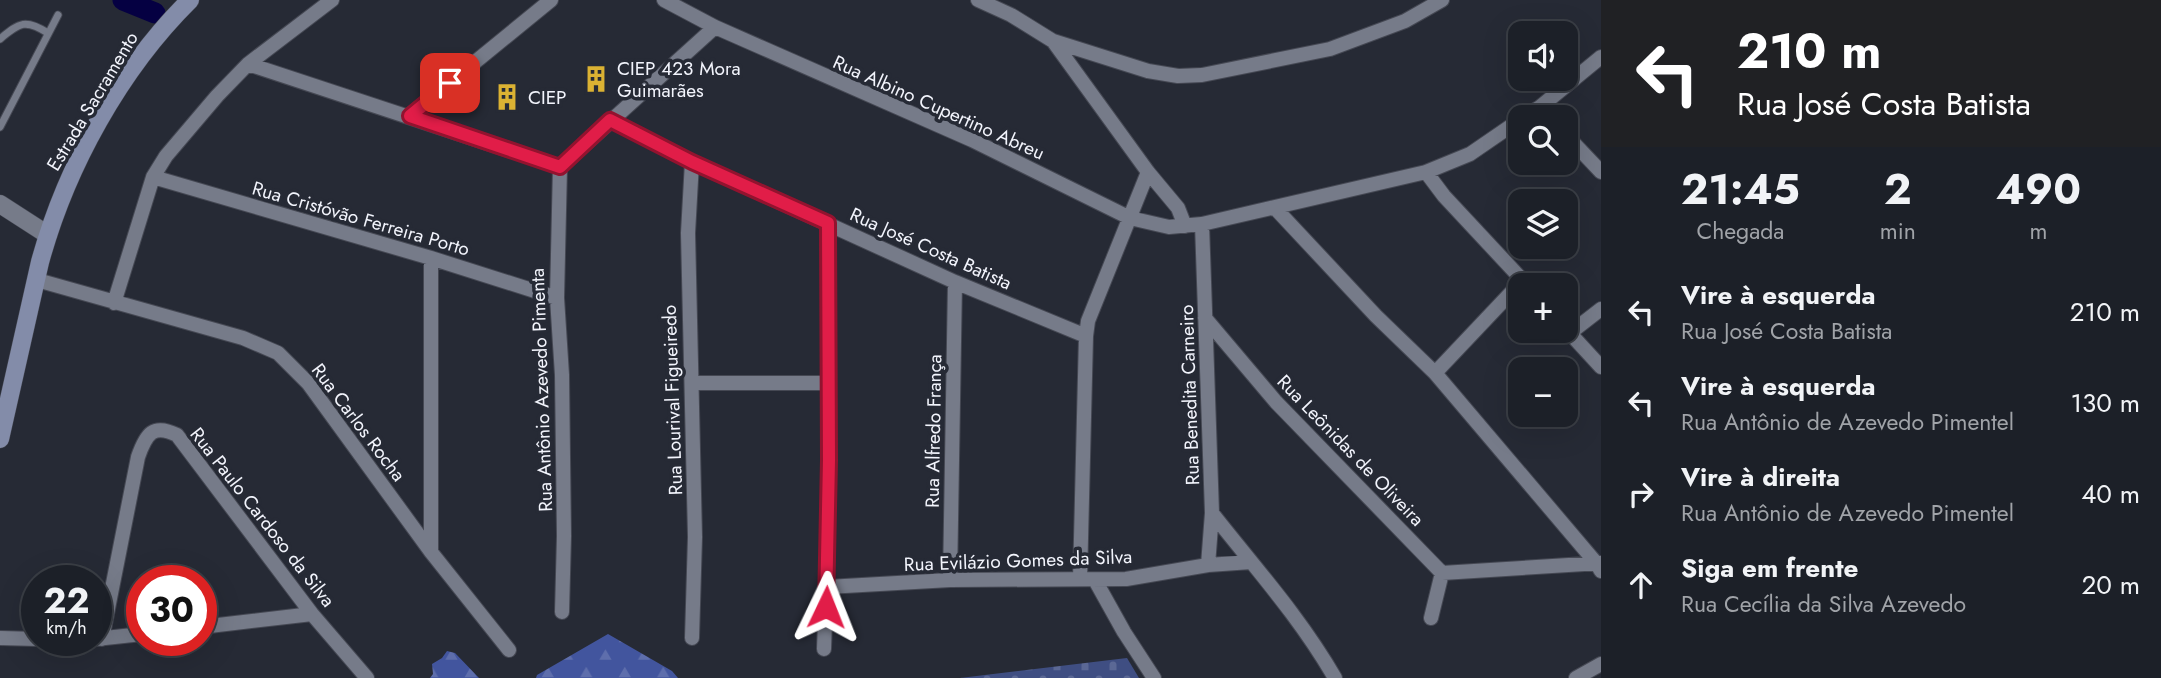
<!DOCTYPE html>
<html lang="pt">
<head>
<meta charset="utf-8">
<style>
	:root { --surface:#1c2028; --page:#252830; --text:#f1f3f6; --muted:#a0a3a8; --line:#3a3e45 }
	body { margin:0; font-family:Jost,sans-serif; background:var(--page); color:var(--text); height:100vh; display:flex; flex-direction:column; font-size:26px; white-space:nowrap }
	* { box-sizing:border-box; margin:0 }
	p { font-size:23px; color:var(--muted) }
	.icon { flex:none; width:38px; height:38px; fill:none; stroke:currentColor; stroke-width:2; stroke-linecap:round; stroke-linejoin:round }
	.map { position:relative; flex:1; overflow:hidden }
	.panel { display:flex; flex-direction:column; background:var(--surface); width:560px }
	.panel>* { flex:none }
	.guide { background:#202124; color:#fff; overflow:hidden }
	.tools { position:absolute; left:1508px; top:21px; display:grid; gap:14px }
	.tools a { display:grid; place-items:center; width:70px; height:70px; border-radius:14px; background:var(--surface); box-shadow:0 7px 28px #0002,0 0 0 2px var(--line); font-size:35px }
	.speed { position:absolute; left:21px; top:565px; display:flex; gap:14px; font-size:35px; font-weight:700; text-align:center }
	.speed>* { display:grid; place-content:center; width:91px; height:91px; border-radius:50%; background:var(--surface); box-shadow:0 7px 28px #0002,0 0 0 2px var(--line); line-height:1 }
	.speed small { font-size:18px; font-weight:400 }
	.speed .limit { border:10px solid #d22; background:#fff; color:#111 }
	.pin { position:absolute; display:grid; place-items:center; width:60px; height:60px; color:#fff; margin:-30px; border-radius:14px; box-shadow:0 4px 10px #0006 }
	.me { position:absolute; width:77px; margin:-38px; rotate:2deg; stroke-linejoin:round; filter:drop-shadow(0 0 5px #0008) }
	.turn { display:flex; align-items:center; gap:24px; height:147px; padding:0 21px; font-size:32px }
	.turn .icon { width:91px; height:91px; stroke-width:2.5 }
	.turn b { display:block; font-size:49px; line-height:60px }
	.eta { display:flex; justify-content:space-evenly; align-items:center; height:119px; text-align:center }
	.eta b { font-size:42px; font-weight:700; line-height:49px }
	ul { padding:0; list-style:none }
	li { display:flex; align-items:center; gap:21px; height:91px; padding:0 21px }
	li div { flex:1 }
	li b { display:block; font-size:26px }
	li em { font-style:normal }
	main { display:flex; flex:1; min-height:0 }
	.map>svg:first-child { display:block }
	.forest { fill:url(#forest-firs) }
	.cemetery { fill:url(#cemetery-stones) }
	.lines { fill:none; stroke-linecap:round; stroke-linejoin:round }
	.river { stroke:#050042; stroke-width:21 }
	.service-casing { stroke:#454853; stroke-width:9 }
	.minor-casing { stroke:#454853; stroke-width:16 }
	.tertiary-casing { stroke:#454853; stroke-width:19 }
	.secondary-casing { stroke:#454853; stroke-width:19 }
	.service { stroke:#767b89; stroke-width:7 }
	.minor { stroke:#767b89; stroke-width:14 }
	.tertiary { stroke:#767b89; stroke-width:18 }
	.secondary { stroke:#838ca9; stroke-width:18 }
	.route-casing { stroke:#92132f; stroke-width:18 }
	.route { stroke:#e11d48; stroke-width:12 }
	.labels { text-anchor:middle; stroke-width:7; stroke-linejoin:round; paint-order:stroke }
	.poi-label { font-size:19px; fill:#f2f4fc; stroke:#262a35; text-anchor:start }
	.street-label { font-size:19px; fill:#f2f4fc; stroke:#262a35 }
</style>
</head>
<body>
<main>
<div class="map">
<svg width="1601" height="678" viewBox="0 0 1601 678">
	<defs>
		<pattern id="forest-firs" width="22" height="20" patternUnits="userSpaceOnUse" patternTransform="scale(1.75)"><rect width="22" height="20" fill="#42559e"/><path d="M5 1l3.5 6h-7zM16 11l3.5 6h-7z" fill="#5e6eac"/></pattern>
		<pattern id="cemetery-stones" width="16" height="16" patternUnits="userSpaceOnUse" patternTransform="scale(1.75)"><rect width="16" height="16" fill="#3f4e82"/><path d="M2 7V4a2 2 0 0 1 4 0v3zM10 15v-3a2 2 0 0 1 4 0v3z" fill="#5b6895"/></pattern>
	</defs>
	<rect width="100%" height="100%" fill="#262a35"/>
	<path class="forest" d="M608,634L672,671L678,678H536L537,675Z
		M447,651L455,653L479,678H430L433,674L432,664L442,658Z"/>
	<path class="cemetery" d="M1127,658L1139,678H960Z"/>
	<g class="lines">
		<path class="river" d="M123,0L155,13"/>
		<defs>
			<path id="service" d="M0,39C20,22 26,19 48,33
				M0,127L58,15"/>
			<path id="minor" d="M664,0L715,27L972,140L1130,218L1169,227L1202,224L1426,172L1470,154L1521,119
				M978,0L1011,15L1053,41L1148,71L1178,76L1202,75L1330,49L1405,21L1442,0
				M1053,41L1148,172L1178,208L1185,226
				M248,64L560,167L715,27
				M409,116L551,0
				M1524,117L1540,107L1601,57
				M610,120L692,162L955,282L1086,336
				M1566,135L1601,172
				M692,162L688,233L695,537L692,638
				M560,167L557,298L562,375L564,536L562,612
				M1426,172L1444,196L1527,285
				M153,177L431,258L557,298
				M1275,208L1376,316L1435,373L1597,564L1601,571
				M1202,224L1212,513L1208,565
				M37,280L243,338L278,353L308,383L431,552L509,650
				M114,303L153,177L166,156L217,96L248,64L332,0
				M1205,318L1276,402L1442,573L1431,618
				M1566,329L1601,367
				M1570,333L1601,309
				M1435,373L1523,280
				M692,383H829
				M1212,513C1256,569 1299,616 1335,678
				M431,552V258
				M1442,573L1601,563
				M1080,579L1086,336L1088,321L1148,172
				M950,580L955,282
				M1095,580L1124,632L1154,678
				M827,587L950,580L1126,579L1208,565L1251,562
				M201,627L312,614
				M0,638L37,639
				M96,639L142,634
				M102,639L138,457C146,434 153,423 177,435L312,614L367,678
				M824,649L828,536V223
				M1576,678L1601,664"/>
			<path id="tertiary" d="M0,204L48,235"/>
			<path id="secondary" d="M0,439L40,262C66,167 120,69 190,0"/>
		</defs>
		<use href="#service" class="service-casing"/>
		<use href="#minor" class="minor-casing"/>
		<use href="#tertiary" class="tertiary-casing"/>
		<use href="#secondary" class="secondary-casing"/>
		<use href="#service" class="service"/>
		<use href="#minor" class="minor"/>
		<use href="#tertiary" class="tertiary"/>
		<use href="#secondary" class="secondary"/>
	</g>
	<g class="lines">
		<defs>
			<path id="route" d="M450,83L410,116L560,167L610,120L692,162L828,223L829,460L826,607"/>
		</defs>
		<use href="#route" class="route-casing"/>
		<use href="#route" class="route"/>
	</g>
	<defs>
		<symbol id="building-bare" viewBox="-9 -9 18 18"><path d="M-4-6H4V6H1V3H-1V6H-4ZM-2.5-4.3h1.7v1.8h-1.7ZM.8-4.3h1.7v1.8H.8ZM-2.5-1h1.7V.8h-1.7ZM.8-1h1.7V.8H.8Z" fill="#dbb233" stroke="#262a35" stroke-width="2.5" paint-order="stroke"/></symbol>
	</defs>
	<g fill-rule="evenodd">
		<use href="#building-bare" x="577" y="60" width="38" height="38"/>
		<use href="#building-bare" x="488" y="78" width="38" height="38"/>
	</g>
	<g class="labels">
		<g class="poi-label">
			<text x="617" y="75">CIEP 423 Mora<tspan x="617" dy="22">Guimarães</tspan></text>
			<text x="528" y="104">CIEP</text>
		</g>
		<g class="street-label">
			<text transform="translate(92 101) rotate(-59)" y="7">Estrada Sacramento</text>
			<text transform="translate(939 107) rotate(24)" y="7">Rua Albino Cupertino Abreu</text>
			<text transform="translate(361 218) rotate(16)" y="7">Rua Cristóvão Ferreira Porto</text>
			<text transform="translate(931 248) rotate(24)" y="7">Rua José Costa Batista</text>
			<text transform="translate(541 390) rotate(-92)" y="7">Rua Antônio Azevedo Pimenta</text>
			<text transform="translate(1189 395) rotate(-92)" y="7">Rua Benedita Carneiro</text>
			<text transform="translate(672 400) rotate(-92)" y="7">Rua Lourival Figueiredo</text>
			<text transform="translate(359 422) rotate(53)" y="7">Rua Carlos Rocha</text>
			<text transform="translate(933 431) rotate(-89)" y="7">Rua Alfredo França</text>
			<text transform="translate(1351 450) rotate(46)" y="7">Rua Leônidas de Oliveira</text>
			<text transform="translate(263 517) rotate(52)" y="7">Rua Paulo Cardoso da Silva</text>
			<text transform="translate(1018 560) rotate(-2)" y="7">Rua Evilázio Gomes da Silva</text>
		</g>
	</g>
</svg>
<div class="tools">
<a><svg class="icon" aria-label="sound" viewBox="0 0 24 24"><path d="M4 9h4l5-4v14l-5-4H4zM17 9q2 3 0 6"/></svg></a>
<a><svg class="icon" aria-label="search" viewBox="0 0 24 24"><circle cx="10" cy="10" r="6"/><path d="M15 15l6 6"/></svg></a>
<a><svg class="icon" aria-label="layers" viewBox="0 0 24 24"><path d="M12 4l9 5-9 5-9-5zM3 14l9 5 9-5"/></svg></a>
<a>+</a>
<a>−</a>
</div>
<div class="speed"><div>22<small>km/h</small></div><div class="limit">30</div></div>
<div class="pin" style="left:450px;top:83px;background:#d93025"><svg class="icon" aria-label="arrive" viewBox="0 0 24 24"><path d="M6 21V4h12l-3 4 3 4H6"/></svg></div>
<svg class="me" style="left:826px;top:607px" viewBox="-20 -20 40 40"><path d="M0-17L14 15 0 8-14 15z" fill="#e11d48" stroke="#fff" stroke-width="4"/></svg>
</div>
<section class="panel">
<div class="guide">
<div class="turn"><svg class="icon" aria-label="left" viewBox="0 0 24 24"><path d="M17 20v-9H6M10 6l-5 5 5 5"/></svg><div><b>210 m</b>Rua José Costa Batista</div></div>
</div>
<div class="eta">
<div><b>21:45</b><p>Chegada</p></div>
<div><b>2</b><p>min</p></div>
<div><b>490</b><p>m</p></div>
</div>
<ul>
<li><svg class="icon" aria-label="left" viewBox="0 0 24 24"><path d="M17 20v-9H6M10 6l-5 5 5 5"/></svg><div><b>Vire à esquerda</b><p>Rua José Costa Batista</p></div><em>210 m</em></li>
<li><svg class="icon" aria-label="left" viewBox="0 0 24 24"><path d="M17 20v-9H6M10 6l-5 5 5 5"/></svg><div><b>Vire à esquerda</b><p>Rua Antônio de Azevedo Pimentel</p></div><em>130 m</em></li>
<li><svg class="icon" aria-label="right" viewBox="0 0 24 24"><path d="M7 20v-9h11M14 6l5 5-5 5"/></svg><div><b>Vire à direita</b><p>Rua Antônio de Azevedo Pimentel</p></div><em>40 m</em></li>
<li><svg class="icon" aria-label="ahead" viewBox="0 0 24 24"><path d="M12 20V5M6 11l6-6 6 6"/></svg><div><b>Siga em frente</b><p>Rua Cecília da Silva Azevedo</p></div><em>20 m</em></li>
</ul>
</section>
</main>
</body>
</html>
